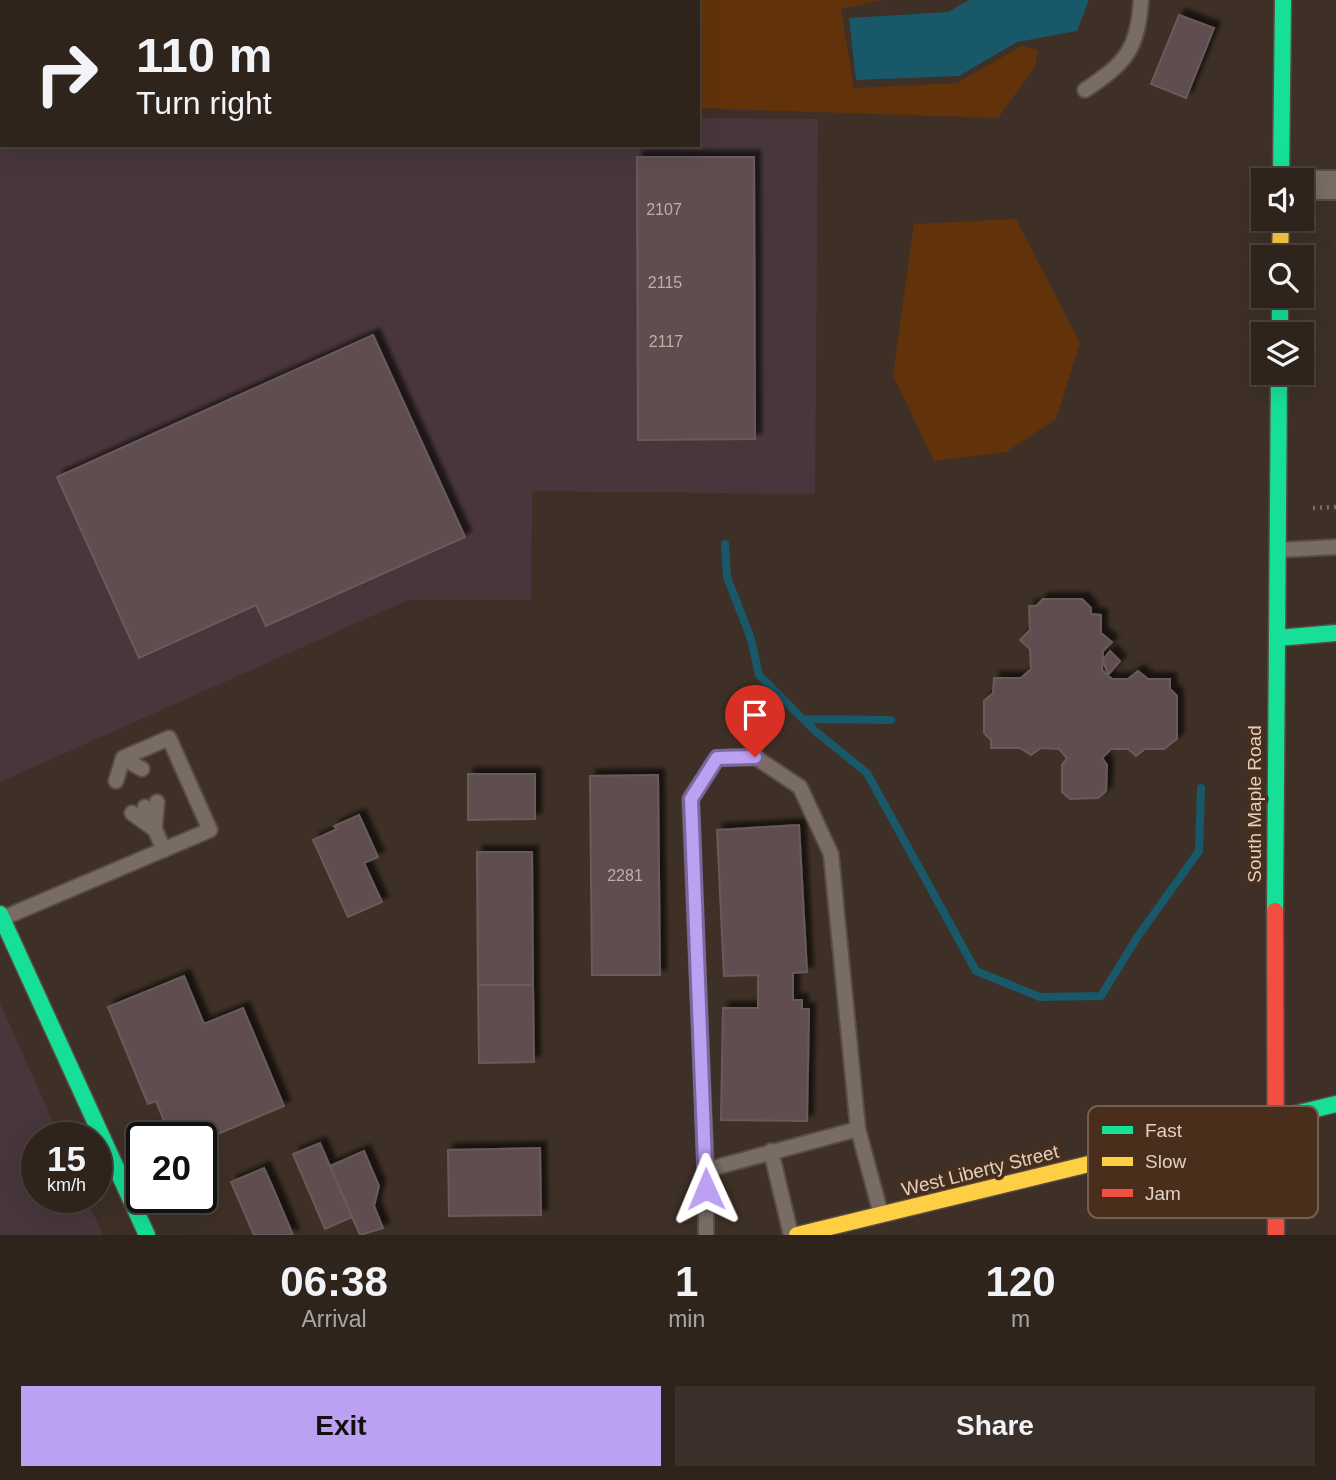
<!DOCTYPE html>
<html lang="en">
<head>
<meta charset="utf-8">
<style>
	:root { --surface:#2e241c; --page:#3a3029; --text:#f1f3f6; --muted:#a7a4a3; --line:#49413b; --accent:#bca0f2 }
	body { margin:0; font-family:Arial,sans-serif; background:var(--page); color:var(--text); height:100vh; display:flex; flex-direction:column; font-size:26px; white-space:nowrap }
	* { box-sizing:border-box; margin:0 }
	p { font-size:23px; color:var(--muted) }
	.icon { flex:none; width:38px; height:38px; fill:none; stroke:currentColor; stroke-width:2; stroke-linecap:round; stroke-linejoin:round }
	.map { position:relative; height:1235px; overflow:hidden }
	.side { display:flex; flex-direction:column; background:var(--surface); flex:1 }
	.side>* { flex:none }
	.hud { position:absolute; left:0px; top:0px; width:700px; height:147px; box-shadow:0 7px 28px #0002,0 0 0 2px var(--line); background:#2e241c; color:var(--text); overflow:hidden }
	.fabs { position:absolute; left:1251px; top:168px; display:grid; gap:14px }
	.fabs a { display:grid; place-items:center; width:63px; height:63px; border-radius:0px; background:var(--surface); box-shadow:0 7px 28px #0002,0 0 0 2px var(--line); font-size:35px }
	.speed { position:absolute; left:21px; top:1122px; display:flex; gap:14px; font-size:35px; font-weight:700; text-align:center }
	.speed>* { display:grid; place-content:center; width:91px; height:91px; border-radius:50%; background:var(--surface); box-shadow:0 7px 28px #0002,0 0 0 2px var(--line); line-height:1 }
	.speed small { font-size:18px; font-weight:400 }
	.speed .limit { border:4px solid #111; border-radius:10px; background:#fff; color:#111 }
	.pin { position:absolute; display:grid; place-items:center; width:60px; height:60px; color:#fff; margin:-72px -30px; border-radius:50% 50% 50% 0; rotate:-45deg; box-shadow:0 0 7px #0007 }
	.pin .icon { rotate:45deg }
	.me { position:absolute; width:77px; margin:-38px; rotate:359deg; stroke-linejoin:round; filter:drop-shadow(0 0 5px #0008) }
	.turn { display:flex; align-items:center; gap:24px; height:147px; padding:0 21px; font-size:32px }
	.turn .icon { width:91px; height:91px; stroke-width:2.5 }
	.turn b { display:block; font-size:49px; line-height:60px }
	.eta { display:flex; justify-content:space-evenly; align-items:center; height:119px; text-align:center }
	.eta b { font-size:42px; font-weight:600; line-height:49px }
	.cta { display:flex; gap:14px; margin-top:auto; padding:14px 21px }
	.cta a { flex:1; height:80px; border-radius:0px; background:var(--accent); color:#111; font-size:28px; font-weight:600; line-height:80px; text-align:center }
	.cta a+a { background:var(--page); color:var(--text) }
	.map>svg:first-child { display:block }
	.commercial { fill:#48363c }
	.green { fill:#62330b }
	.water { fill:#185868 }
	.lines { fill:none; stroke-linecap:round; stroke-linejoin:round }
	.stream { stroke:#185868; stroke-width:8 }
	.building { fill:#5f4d4f; stroke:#685b5a; stroke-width:2; filter:url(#shadow) }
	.lane-casing { stroke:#594c44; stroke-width:18 }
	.street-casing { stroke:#594c44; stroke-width:32 }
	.fast-casing { stroke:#594c44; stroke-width:19 }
	.slow-casing { stroke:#594c44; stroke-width:19 }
	.jam-casing { stroke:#594c44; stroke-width:19 }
	.path { stroke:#796d67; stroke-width:4.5; stroke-dasharray:2 5; stroke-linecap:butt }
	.lane { stroke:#786c64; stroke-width:14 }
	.street { stroke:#786c64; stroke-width:28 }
	.fast { stroke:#16e098; stroke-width:16 }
	.slow { stroke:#ffcf43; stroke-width:16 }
	.jam { stroke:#f24e42; stroke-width:16 }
	.route-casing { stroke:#7a689d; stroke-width:18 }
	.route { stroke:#bca0f2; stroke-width:12 }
	.labels { text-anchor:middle; stroke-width:7; stroke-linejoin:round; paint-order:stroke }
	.number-label { font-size:16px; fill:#c0aea7 }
	.street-label { font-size:19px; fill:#e0cfc4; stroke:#492e1c }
	.key { fill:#492e1c; stroke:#765e4e; stroke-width:2 }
	.key-label { font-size:19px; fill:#e0cfc4 }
</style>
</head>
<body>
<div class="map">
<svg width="1336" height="1235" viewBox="0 0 1336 1235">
	<defs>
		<filter id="shadow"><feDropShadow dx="6" dy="-6" stdDeviation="2" flood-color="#0009"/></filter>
	</defs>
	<rect width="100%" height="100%" fill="#3e3026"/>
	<path class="commercial" d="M698,118L818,119L815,494L532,491L531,600H408L0,782V142L2,145H698Z
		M0,1003L60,1137L37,1138V1197H86L103,1235H0Z"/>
	<path class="green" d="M670,0H883L841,9L854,88L957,83L1022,46L1038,50L1034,68L998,118L698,108V2Z
		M1016,219L1080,343L1056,419L1006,452L934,461L893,375L914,224Z"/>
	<path class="water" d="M969,0H1089L1077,31L1017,42L959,76L856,80L849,18L948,12Z"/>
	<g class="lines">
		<path class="stream" d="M725,544L727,577L751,639L759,675L814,730L867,773L976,971L1040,997L1101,996L1138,936L1199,851L1201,788
			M804,719L891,720"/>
	</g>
	<path class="building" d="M1179,15L1214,28L1186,98L1151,84Z
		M637,157H754L755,439L638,440Z
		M373,335L465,537L266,626L256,605L139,658L57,477Z
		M1043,599H1082L1091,608V614L1101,615V633L1112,642L1103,651L1102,670L1112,679H1128L1138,671L1148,679H1170V689L1177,696V739L1164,749H1145L1136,756L1128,749H1111L1102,758L1107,765L1106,791L1098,798L1070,799L1062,792V765L1067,758L1059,749L1041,748L1031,755L1020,748H991V740L984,733V701L993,693L994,678H1021L1031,669L1030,649L1020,640L1030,630L1029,606H1036Z
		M1110,651L1120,661L1108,675L1103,660Z
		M468,774H535V819L468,820Z
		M658,775L660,975H592L590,776Z
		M359,815L378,857L364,863L382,902L348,917L313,840L337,829L334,826Z
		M799,825L807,972L793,973V1000H802V1009H809L807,1121L721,1120L723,1008H758V975L724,976L717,830Z
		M477,852H532L533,985H478Z
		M184,976L204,1024L243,1008L284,1106L201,1141V1138H171L156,1101L148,1104L108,1007Z
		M478,985H533L534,1062L479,1063Z
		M320,1143L352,1217L325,1229L293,1154Z
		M540,1148L541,1215L449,1216L448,1150Z
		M364,1151L379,1186L374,1206L383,1228L360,1235L330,1166Z
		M264,1168L273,1188L293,1235H254L231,1182Z"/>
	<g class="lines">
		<defs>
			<path id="lane" d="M453,0L457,2
				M1085,90C1126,63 1138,49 1141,0
				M1279,550L1336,547
				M123,758L142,769
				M145,807L164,850
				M132,813L154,829
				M155,825L157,802
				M3,918L210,830L169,738L123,758L116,781
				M771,1151L791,1235
				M706,1170L690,799L717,758L755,757L800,787L831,854L858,1129
				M706,1235V1170L858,1129L881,1214"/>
			<path id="street" d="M1302,185H1336"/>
			<path id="fast" d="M1281,180L1283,0
				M1280,296V334
				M1277,638L1336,633
				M1275,911L1279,373
				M0,914L147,1235
				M1245,1126L1336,1104"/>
			<path id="slow" d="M1280,257L1281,219
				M797,1235L1245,1126"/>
			<path id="jam" d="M1275,911L1276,1235"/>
		</defs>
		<use href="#lane" class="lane-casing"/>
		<use href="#street" class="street-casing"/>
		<use href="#fast" class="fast-casing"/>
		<use href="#slow" class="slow-casing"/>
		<use href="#jam" class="jam-casing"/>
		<path class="path" d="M1313,508L1336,507"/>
		<use href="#lane" class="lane"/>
		<use href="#street" class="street"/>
		<use href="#fast" class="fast"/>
		<use href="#slow" class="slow"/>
		<use href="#jam" class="jam"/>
	</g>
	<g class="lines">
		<defs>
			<path id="route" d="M706,1189L691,799L717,758L755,757"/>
		</defs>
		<use href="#route" class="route-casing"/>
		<use href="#route" class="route"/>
	</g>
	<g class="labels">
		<g class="number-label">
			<text x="664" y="215">2107</text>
			<text x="665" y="288">2115</text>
			<text x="666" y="347">2117</text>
			<text x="625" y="881">2281</text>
		</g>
		<g class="street-label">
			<text transform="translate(1254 804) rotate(-90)" y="7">South Maple Road</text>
			<text transform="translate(980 1170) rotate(-14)" y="7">West Liberty Street</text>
		</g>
	</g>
	<rect x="1088" y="1106" width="230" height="112" rx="10" class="key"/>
	<rect x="1102" y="1126" width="31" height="8" fill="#16e098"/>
	<rect x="1102" y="1157" width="31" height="9" fill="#ffcf43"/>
	<rect x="1102" y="1189" width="31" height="8" fill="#f24e42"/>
	<g class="key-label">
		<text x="1145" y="1137">Fast</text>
		<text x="1145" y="1168">Slow</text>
		<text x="1145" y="1200">Jam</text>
	</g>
</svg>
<div class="fabs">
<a><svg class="icon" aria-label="sound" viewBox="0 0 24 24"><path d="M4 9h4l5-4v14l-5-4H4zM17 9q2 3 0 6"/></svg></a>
<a><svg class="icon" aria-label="search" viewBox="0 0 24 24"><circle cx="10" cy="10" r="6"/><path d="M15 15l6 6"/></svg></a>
<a><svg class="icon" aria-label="layers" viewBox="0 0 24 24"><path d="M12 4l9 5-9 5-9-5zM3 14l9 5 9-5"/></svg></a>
</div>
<div class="speed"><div>15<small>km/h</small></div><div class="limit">20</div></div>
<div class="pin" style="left:755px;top:757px;background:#d93025"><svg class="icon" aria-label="arrive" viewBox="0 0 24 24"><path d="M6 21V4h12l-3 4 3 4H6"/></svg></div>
<svg class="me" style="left:706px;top:1189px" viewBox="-20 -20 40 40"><path d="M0-17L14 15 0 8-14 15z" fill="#bca0f2" stroke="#fff" stroke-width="4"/></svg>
<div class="hud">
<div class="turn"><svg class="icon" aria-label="right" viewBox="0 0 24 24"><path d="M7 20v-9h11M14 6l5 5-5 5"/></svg><div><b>110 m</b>Turn right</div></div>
</div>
</div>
<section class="side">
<div class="eta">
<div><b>06:38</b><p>Arrival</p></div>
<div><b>1</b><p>min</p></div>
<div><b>120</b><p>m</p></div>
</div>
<div class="cta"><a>Exit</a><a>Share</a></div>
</section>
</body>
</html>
